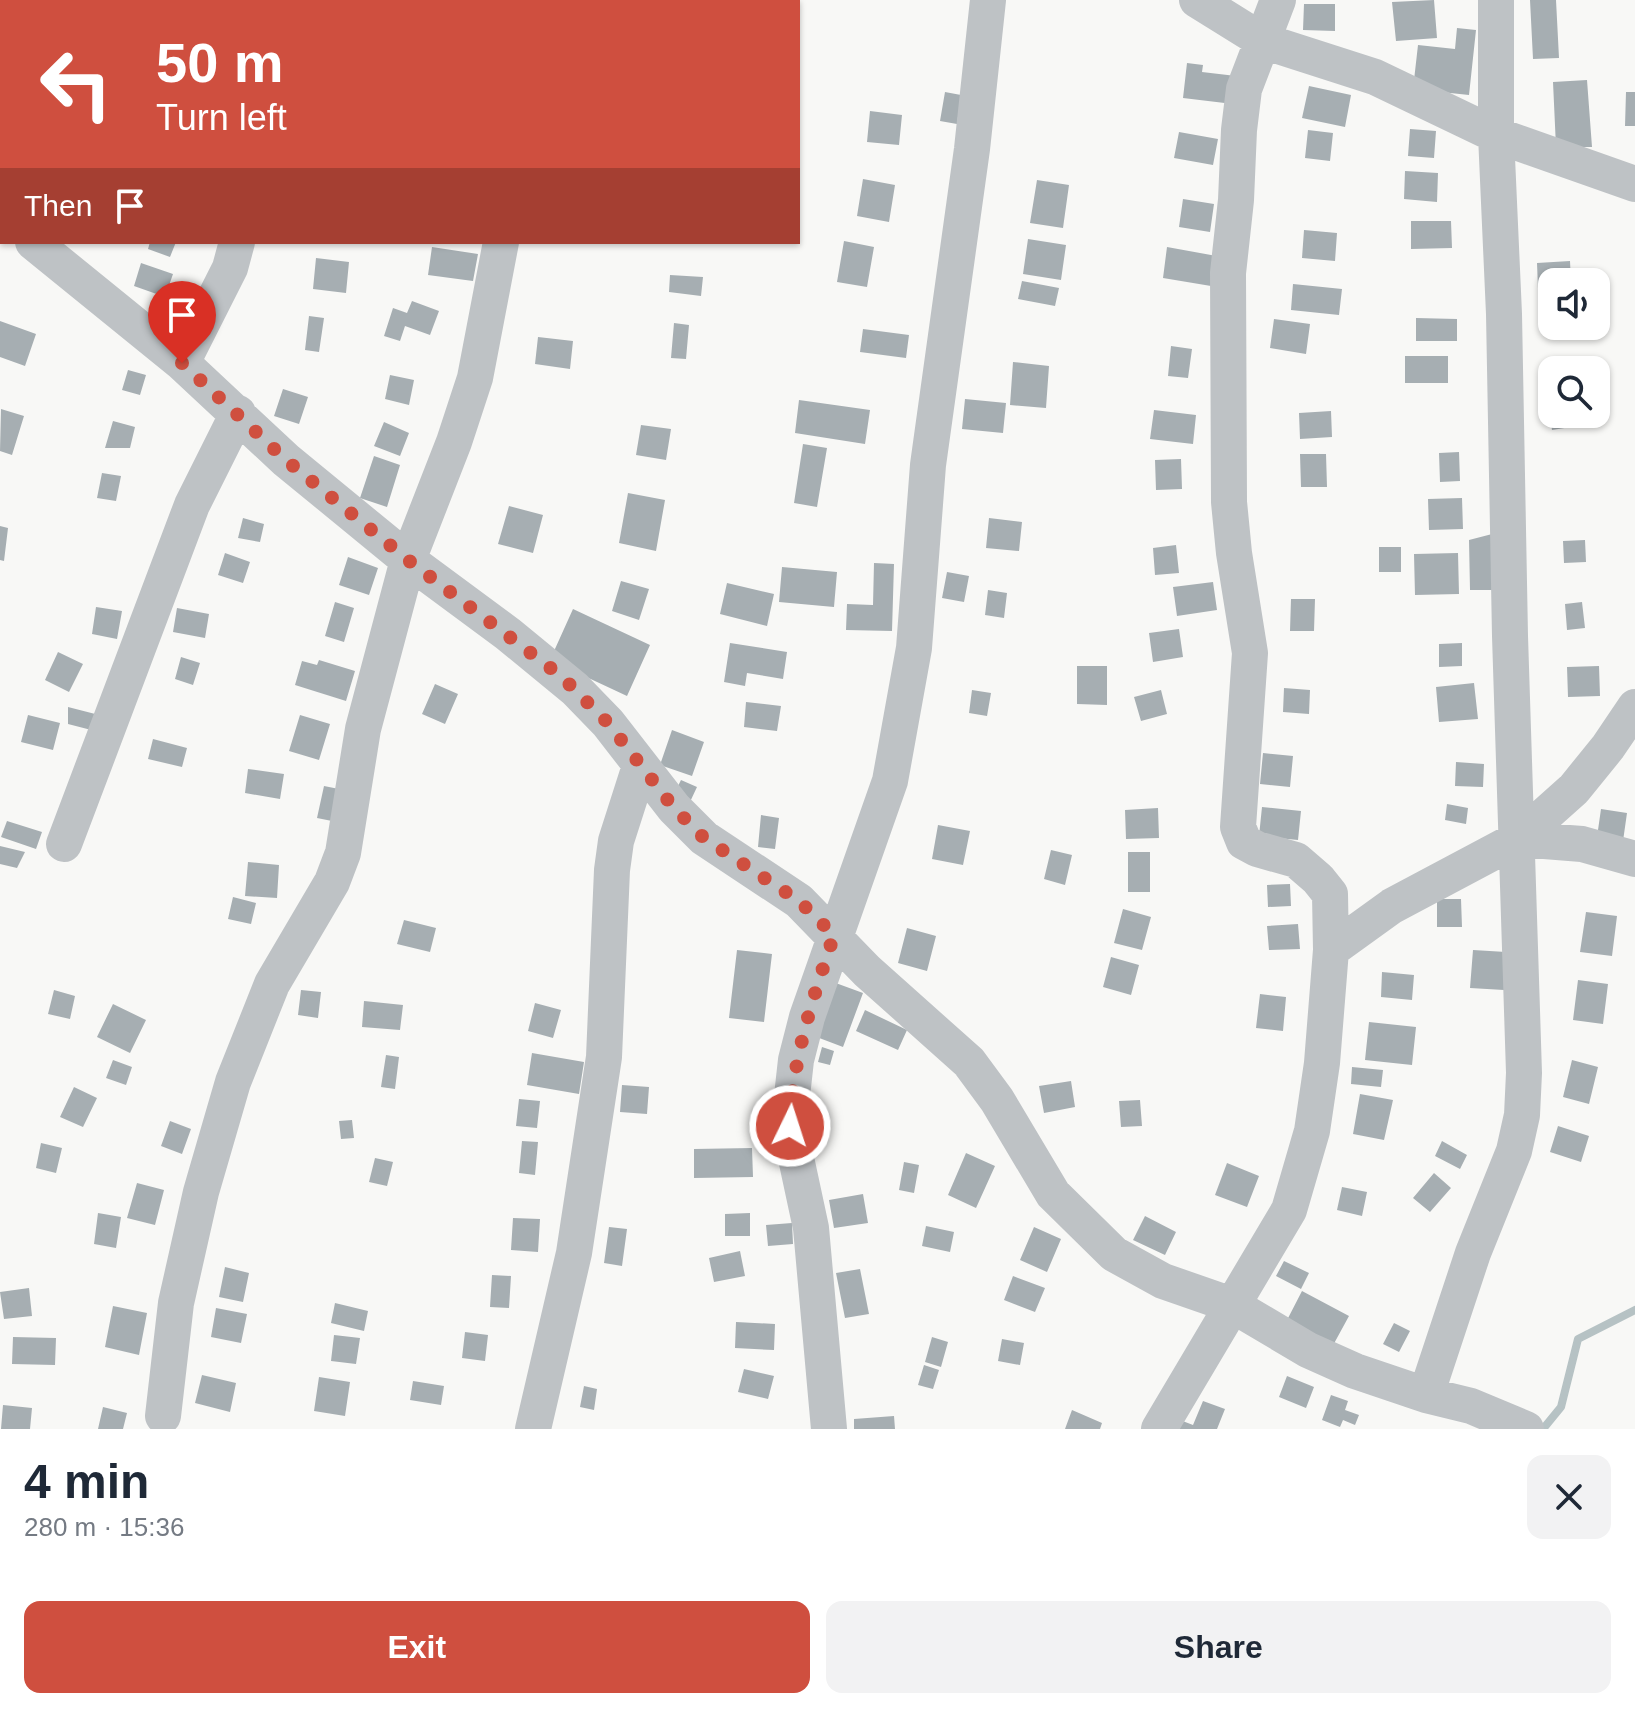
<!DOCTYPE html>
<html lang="en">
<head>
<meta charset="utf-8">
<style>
	:root { --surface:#fff; --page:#f2f2f3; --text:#1f2937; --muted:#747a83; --accent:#cf4f3f }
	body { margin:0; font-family:Arial,sans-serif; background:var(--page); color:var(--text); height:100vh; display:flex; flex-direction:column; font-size:30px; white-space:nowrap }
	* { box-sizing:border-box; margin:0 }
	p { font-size:26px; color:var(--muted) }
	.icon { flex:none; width:44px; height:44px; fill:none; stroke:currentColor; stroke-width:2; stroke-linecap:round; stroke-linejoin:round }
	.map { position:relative; height:1429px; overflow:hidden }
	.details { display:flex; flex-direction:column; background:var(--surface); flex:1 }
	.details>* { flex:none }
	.banner { position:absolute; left:0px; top:0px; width:800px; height:244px; box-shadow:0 2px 6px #0004; background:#cf4f3f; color:#fff; overflow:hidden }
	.controls { position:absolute; left:1538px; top:268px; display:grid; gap:16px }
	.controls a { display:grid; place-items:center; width:72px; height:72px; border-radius:16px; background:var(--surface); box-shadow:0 2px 6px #0004; font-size:40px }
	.pin { position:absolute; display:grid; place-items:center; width:68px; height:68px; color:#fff; margin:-82px -34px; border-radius:50% 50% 50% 0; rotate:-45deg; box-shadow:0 0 8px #0007 }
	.pin .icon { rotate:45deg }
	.me { position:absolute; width:88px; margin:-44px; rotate:4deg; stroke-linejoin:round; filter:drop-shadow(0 0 6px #0008) }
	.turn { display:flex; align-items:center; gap:28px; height:168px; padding:0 24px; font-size:36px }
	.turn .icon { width:104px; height:104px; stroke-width:2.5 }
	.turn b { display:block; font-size:56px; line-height:68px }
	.then { display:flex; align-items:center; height:76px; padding:0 24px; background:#0003; gap:16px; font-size:30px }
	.round { display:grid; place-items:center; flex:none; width:84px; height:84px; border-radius:16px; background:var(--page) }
	.headline { display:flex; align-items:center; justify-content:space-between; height:136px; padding:0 24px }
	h1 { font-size:48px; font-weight:700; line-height:60px }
	.button { display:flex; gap:16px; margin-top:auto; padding:16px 24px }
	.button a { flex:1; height:92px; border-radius:16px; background:var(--accent); color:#fff; font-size:32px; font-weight:700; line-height:92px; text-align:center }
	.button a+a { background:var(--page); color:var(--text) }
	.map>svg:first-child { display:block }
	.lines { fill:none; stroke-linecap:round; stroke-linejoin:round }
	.stream { stroke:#b6c2c4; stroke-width:8 }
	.building { fill:#a6aeb2 }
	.minor { stroke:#bec2c5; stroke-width:36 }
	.route { stroke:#cf4f3f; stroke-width:14; stroke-dasharray:0 25.2 }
</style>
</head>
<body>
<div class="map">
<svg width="1635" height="1429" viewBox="0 0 1635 1429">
	<rect width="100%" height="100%" fill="#f8f8f6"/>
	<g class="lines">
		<path class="stream" d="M1543,1429L1561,1407L1578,1339L1635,1310"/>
	</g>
	<path class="building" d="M1434,0L1437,38L1396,41L1392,2Z
		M1530,0H1556L1559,58L1533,59Z
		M1304,4H1335V31L1303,30Z
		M1457,28L1476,30L1469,95L1413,89L1418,45L1455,49Z
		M1187,63L1203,65L1202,72L1236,76L1233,104L1183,98Z
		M1587,80L1592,147H1556L1553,82Z
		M1309,86L1351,95L1345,127L1302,118Z
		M945,92L961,95L957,124L940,121Z
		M1626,92H1635V126H1625Z
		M870,111L902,115L899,145L867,142Z
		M1410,129L1436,131L1434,158L1408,156Z
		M1308,130L1333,133L1330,161L1305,158Z
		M1179,132L1218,139L1213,165L1174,158Z
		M1405,171L1438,173L1437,202L1404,199Z
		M863,179L895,185L889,222L857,216Z
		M1037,180L1069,185L1063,228L1030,223Z
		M1183,199L1214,204L1210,232L1179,227Z
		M1411,221H1451L1452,248L1411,249Z
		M1304,230L1337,233L1335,261L1302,258Z
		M1028,239L1066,245L1061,280L1023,274Z
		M844,241L874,247L867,287L837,282Z
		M150,242H176L170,257L148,249Z
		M432,247L478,254L473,281L428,275Z
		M1167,247L1222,257L1217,287L1163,278Z
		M316,258L349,262L346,293L313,289Z
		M1570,261L1571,282H1552V288L1538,289L1537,263Z
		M141,263L173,274L165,297L134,286Z
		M670,275L703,277L701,296L669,292Z
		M1022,281L1059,288L1055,306L1018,299Z
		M1293,284L1342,289L1339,315L1291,310Z
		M412,301L439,311L430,335L405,326L400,341L384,336L393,308L407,313Z
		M309,316L324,318L319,352L305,350Z
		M1416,318L1457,319V341H1416Z
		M1274,319L1310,324L1306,354L1270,348Z
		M0,321L36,334L25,366L0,357Z
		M674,323L689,325L686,359L671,358Z
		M863,329L909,335L906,358L860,352Z
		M538,337L573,341L570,369L535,364Z
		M1171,346L1192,349L1188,378L1168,376Z
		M1405,356H1448V383H1405Z
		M1013,362L1049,366L1046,408L1010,405Z
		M128,370L146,375L140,395L122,390Z
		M390,375L414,380L409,405L385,399Z
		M283,389L308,397L299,424L274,416Z
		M1547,396H1552V414H1582L1583,425L1552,430Z
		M965,399L1006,403L1003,433L962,429Z
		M799,400L870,410L865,444L795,433Z
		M1,409L24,416L12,455L0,451Z
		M1154,410L1196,415L1193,444L1150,439Z
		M1331,411L1332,437L1300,439L1299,413Z
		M113,421L135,427L130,448H105Z
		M384,422L409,433L400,456L374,446Z
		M641,425L671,429L666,460L636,455Z
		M803,444L827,448L817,507L794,503Z
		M1459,452L1460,481L1440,482L1439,453Z
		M1300,454H1326L1327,487H1301Z
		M374,456L400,465L387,507L360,498Z
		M1181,459L1182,489L1156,490L1155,460Z
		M102,473L121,476L116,501L97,498Z
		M628,493L665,500L656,551L619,543Z
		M1462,498L1463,529L1429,530L1428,499Z
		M509,506L543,515L533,553L498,544Z
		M243,518L264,524L260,542L238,538Z
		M989,518L1022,522L1019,551L986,548Z
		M0,526L8,528L4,561L0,560Z
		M1496,533L1497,590H1470L1469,540Z
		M1585,540L1586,562L1564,563L1563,541Z
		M1176,545L1179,573L1155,575L1153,548Z
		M1379,547H1401V572H1379Z
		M225,553L250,562L243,583L218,575Z
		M1458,553L1459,594L1415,595L1414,554Z
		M348,557L378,568L369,595L339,585Z
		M874,563L894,564L892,631L846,630L847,604L873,605Z
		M782,567L837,572L834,607L779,602Z
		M947,572L969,576L964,602L942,598Z
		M621,581L649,589L639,620L612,611Z
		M1213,582L1217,610L1177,616L1173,587Z
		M727,583L774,594L767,626L720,614Z
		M988,590L1007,593L1004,618L985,615Z
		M1291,599H1315L1314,631H1290Z
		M335,602L354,608L344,642L325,636Z
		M1582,602L1585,628L1567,630L1565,604Z
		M96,607L122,611L117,639L92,634Z
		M177,608L209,614L205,638L173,632Z
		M573,609L650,645L627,696L550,660Z
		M1179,629L1183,657L1153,662L1149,633Z
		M730,643L787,652L783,679L747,673L745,686L724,682Z
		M1462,643V666L1439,667V644Z
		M58,652L83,664L69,692L45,680Z
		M181,657L200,663L193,685L175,679Z
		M319,660L355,671L346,701L295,685L302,661L317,665Z
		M1077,666H1107V705L1077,704Z
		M1599,666L1600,696L1568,697L1567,667Z
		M1474,683L1478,719L1439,722L1436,687Z
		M435,684L458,694L445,724L422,714Z
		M1284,688L1310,690L1309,714L1283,712Z
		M972,690L991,693L987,716L969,713Z
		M1161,690L1167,714L1141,721L1134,697Z
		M746,702L781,706L777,731L744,727Z
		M68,707L103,716L99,732L68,724Z
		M28,715L60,723L53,750L21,742Z
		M300,715L330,724L319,760L289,751Z
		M672,730L704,742L692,776L660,765Z
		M153,739L187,748L182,767L148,759Z
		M1263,753L1293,756L1290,787L1260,784Z
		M1456,762L1484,764L1483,787L1455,786Z
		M248,769L284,774L280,799L245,793Z
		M681,780L697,787L689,804L673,796Z
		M324,786L339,789L332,821L317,818Z
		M1447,804L1468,808L1466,824L1445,820Z
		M1262,807L1301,811L1298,840L1259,836Z
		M1158,808L1159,838L1126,839L1125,810Z
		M1601,809L1627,813L1623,841L1597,837Z
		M761,815L779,818L775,849L758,847Z
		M7,821L42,832L36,849L1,837Z
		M938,825L970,831L963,865L932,859Z
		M0,846L25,852L17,868L0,864Z
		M1051,850L1072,855L1065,885L1044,879Z
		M1128,852H1150V892H1128Z
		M248,862L279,865L277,898L245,896Z
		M1290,884L1291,906L1268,907L1267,885Z
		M233,897L256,903L251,924L228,919Z
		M1437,899H1461L1462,927H1437Z
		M1123,909L1151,917L1142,950L1114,943Z
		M1586,912L1617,916L1612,956L1580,952Z
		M404,920L436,928L430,952L397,944Z
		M1298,924L1300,949L1269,950L1267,926Z
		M907,928L936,936L927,971L898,963Z
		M737,950L772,954L764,1022L729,1018Z
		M1473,950L1506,952L1504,990L1470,988Z
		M1111,957L1139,965L1131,995L1103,987Z
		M1382,972L1414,975L1412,1000L1381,997Z
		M1578,980L1608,984L1603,1024L1573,1020Z
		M833,982L863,993L843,1047L814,1036Z
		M54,990L75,996L70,1019L48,1014Z
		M301,990L321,992L318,1018L298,1015Z
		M1260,994L1286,997L1283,1031L1256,1028Z
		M364,1001L403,1005L400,1030L362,1027Z
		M535,1003L561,1010L553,1038L528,1031Z
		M113,1004L146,1020L130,1053L97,1037Z
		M865,1010L907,1030L898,1050L856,1031Z
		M1369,1022L1416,1027L1412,1065L1365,1060Z
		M822,1047L834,1051L830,1065L818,1062Z
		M532,1053L584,1062L579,1094L527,1085Z
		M386,1055L399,1057L395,1089L381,1087Z
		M113,1060L132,1067L126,1085L106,1078Z
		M1572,1060L1598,1067L1589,1104L1563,1097Z
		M1352,1067L1383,1070L1381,1087L1351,1084Z
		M1071,1081L1075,1107L1044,1113L1039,1086Z
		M622,1085L649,1087L647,1114L620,1112Z
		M74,1087L97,1098L83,1127L60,1117Z
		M1360,1094L1393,1100L1384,1140L1353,1134Z
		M519,1099L540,1101L537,1128L516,1126Z
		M1140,1100L1142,1126L1121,1127L1119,1101Z
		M352,1120L354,1138L341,1139L339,1121Z
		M170,1121L191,1129L182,1154L161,1146Z
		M1558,1126L1589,1136L1581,1162L1550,1152Z
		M522,1141L538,1142L535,1175L519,1173Z
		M1442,1141L1467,1155L1460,1169L1435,1156Z
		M41,1143L62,1148L56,1173L36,1168Z
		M752,1148L753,1177L694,1178V1149Z
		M966,1153L995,1166L976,1208L948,1195Z
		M375,1158L393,1162L387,1186L369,1182Z
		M904,1162L919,1165L914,1193L899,1190Z
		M1227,1163L1259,1176L1247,1207L1215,1195Z
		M1434,1173L1451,1188L1430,1212L1413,1198Z
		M137,1183L164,1190L155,1225L127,1218Z
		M1342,1187L1367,1192L1362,1216L1337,1210Z
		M863,1194L868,1223L834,1228L829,1200Z
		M98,1213L121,1217L116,1248L94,1244Z
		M750,1213V1236H725V1214Z
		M1145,1216L1176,1232L1165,1255L1133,1240Z
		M513,1218L540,1219L538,1252L511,1250Z
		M792,1223L793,1244L768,1246L766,1225Z
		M926,1226L954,1232L950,1252L922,1246Z
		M609,1227L627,1229L622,1266L604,1263Z
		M1034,1227L1061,1239L1047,1272L1020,1260Z
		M740,1251L745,1276L714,1282L709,1258Z
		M1284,1261L1309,1273L1301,1289L1276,1276Z
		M225,1267L249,1273L243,1302L219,1297Z
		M860,1269L869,1314L845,1318L836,1273Z
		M492,1275L511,1276L509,1308L490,1307Z
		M1013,1276L1045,1288L1035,1312L1004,1300Z
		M29,1288L32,1316L4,1319L0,1292Z
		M1302,1291L1349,1316L1331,1349L1285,1324Z
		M335,1303L368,1311L364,1331L331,1323Z
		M113,1306L147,1313L139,1355L105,1347Z
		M216,1308L247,1314L241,1343L211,1337Z
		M736,1322L775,1324L774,1350L735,1348Z
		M1394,1323L1410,1331L1399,1352L1383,1344Z
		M465,1332L488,1335L485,1361L462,1358Z
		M334,1335L360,1338L356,1364L331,1361Z
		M13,1337L56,1338L55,1365L12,1364Z
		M932,1337L948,1342L941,1367L925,1362Z
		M1002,1339L1024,1343L1020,1365L998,1361Z
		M924,1365L939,1370L933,1389L918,1385Z
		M744,1369L774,1376L768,1399L738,1392Z
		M202,1375L236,1383L230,1412L195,1403Z
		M1287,1376L1314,1387L1306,1408L1279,1397Z
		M319,1377L350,1382L345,1416L314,1411Z
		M413,1381L444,1386L441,1405L410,1400Z
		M584,1386L597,1389L594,1410L580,1407Z
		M1331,1395L1348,1401L1345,1410L1359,1415L1355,1425L1343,1420L1340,1427L1322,1420Z
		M1203,1401L1225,1409L1217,1429H1176L1180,1420L1193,1425Z
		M3,1405L32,1408L30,1429H1Z
		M103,1407L127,1413L123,1429H98Z
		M1072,1410L1102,1423L1100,1429H1065Z
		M894,1416L895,1429H854V1419Z"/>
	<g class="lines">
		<path class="minor" d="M1197,0L1263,41L1375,77L1496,135L1635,184
			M1278,0L1244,89L1239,130L1236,200L1228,273L1229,502L1234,553L1250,653L1238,827L1244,842L1257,849L1296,860L1318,879L1330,894L1331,950
			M282,2V0
			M566,2L567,0
			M0,3V0
			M0,216L2,217
			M33,242L182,363L286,460L408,560L508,634L575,689L608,723L674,808L704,838L799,901L867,971L969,1062L997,1100L1053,1194L1114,1254L1163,1281L1232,1305L1308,1350L1355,1371L1426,1395L1471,1406L1526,1429
			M182,363L230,268L237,242
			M1518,839L1582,844L1635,859
			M64,844L192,505L238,413
			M1426,1395L1473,1253L1514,1151L1522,1115L1524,1073L1510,636L1504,314L1496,135V0
			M163,1416L176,1303L201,1192L233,1082L272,984L332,882L343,853L363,729L408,560L454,442L475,378L501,242
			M533,1429L574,1253L604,1057L612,870L616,841L640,766
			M829,1429L811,1228L793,1144L791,1105L796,1060L807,1017L890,781L914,648L928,465L972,149L988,0
			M1159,1429L1289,1210L1312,1131L1322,1063L1331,950L1392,906L1518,839L1574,789L1608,747L1635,707"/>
	</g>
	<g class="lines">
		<path class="route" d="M182,363L286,460L408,560L561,676L608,723L674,808L704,838L799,901L834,935C813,998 792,1059 790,1126"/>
	</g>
</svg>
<div class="controls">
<a><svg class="icon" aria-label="sound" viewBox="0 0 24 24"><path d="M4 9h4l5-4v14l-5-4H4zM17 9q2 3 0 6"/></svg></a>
<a><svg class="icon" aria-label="search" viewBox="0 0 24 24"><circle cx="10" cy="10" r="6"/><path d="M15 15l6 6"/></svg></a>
</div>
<div class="pin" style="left:182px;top:363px;background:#d93025"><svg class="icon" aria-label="arrive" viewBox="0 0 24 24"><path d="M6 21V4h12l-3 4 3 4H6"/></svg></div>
<svg class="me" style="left:790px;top:1126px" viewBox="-20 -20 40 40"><circle r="17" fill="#cf4f3f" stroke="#fff" stroke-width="3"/><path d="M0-11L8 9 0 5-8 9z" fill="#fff"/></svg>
<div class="banner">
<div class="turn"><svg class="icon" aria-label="left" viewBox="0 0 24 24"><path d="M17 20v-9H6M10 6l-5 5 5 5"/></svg><div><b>50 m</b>Turn left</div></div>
<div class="then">Then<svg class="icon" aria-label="arrive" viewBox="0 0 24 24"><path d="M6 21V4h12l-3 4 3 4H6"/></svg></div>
</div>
</div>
<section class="details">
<div class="headline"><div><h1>4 min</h1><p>280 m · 15:36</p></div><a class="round"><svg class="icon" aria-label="close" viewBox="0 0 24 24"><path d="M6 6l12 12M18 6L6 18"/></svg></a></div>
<div class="button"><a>Exit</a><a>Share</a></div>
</section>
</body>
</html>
